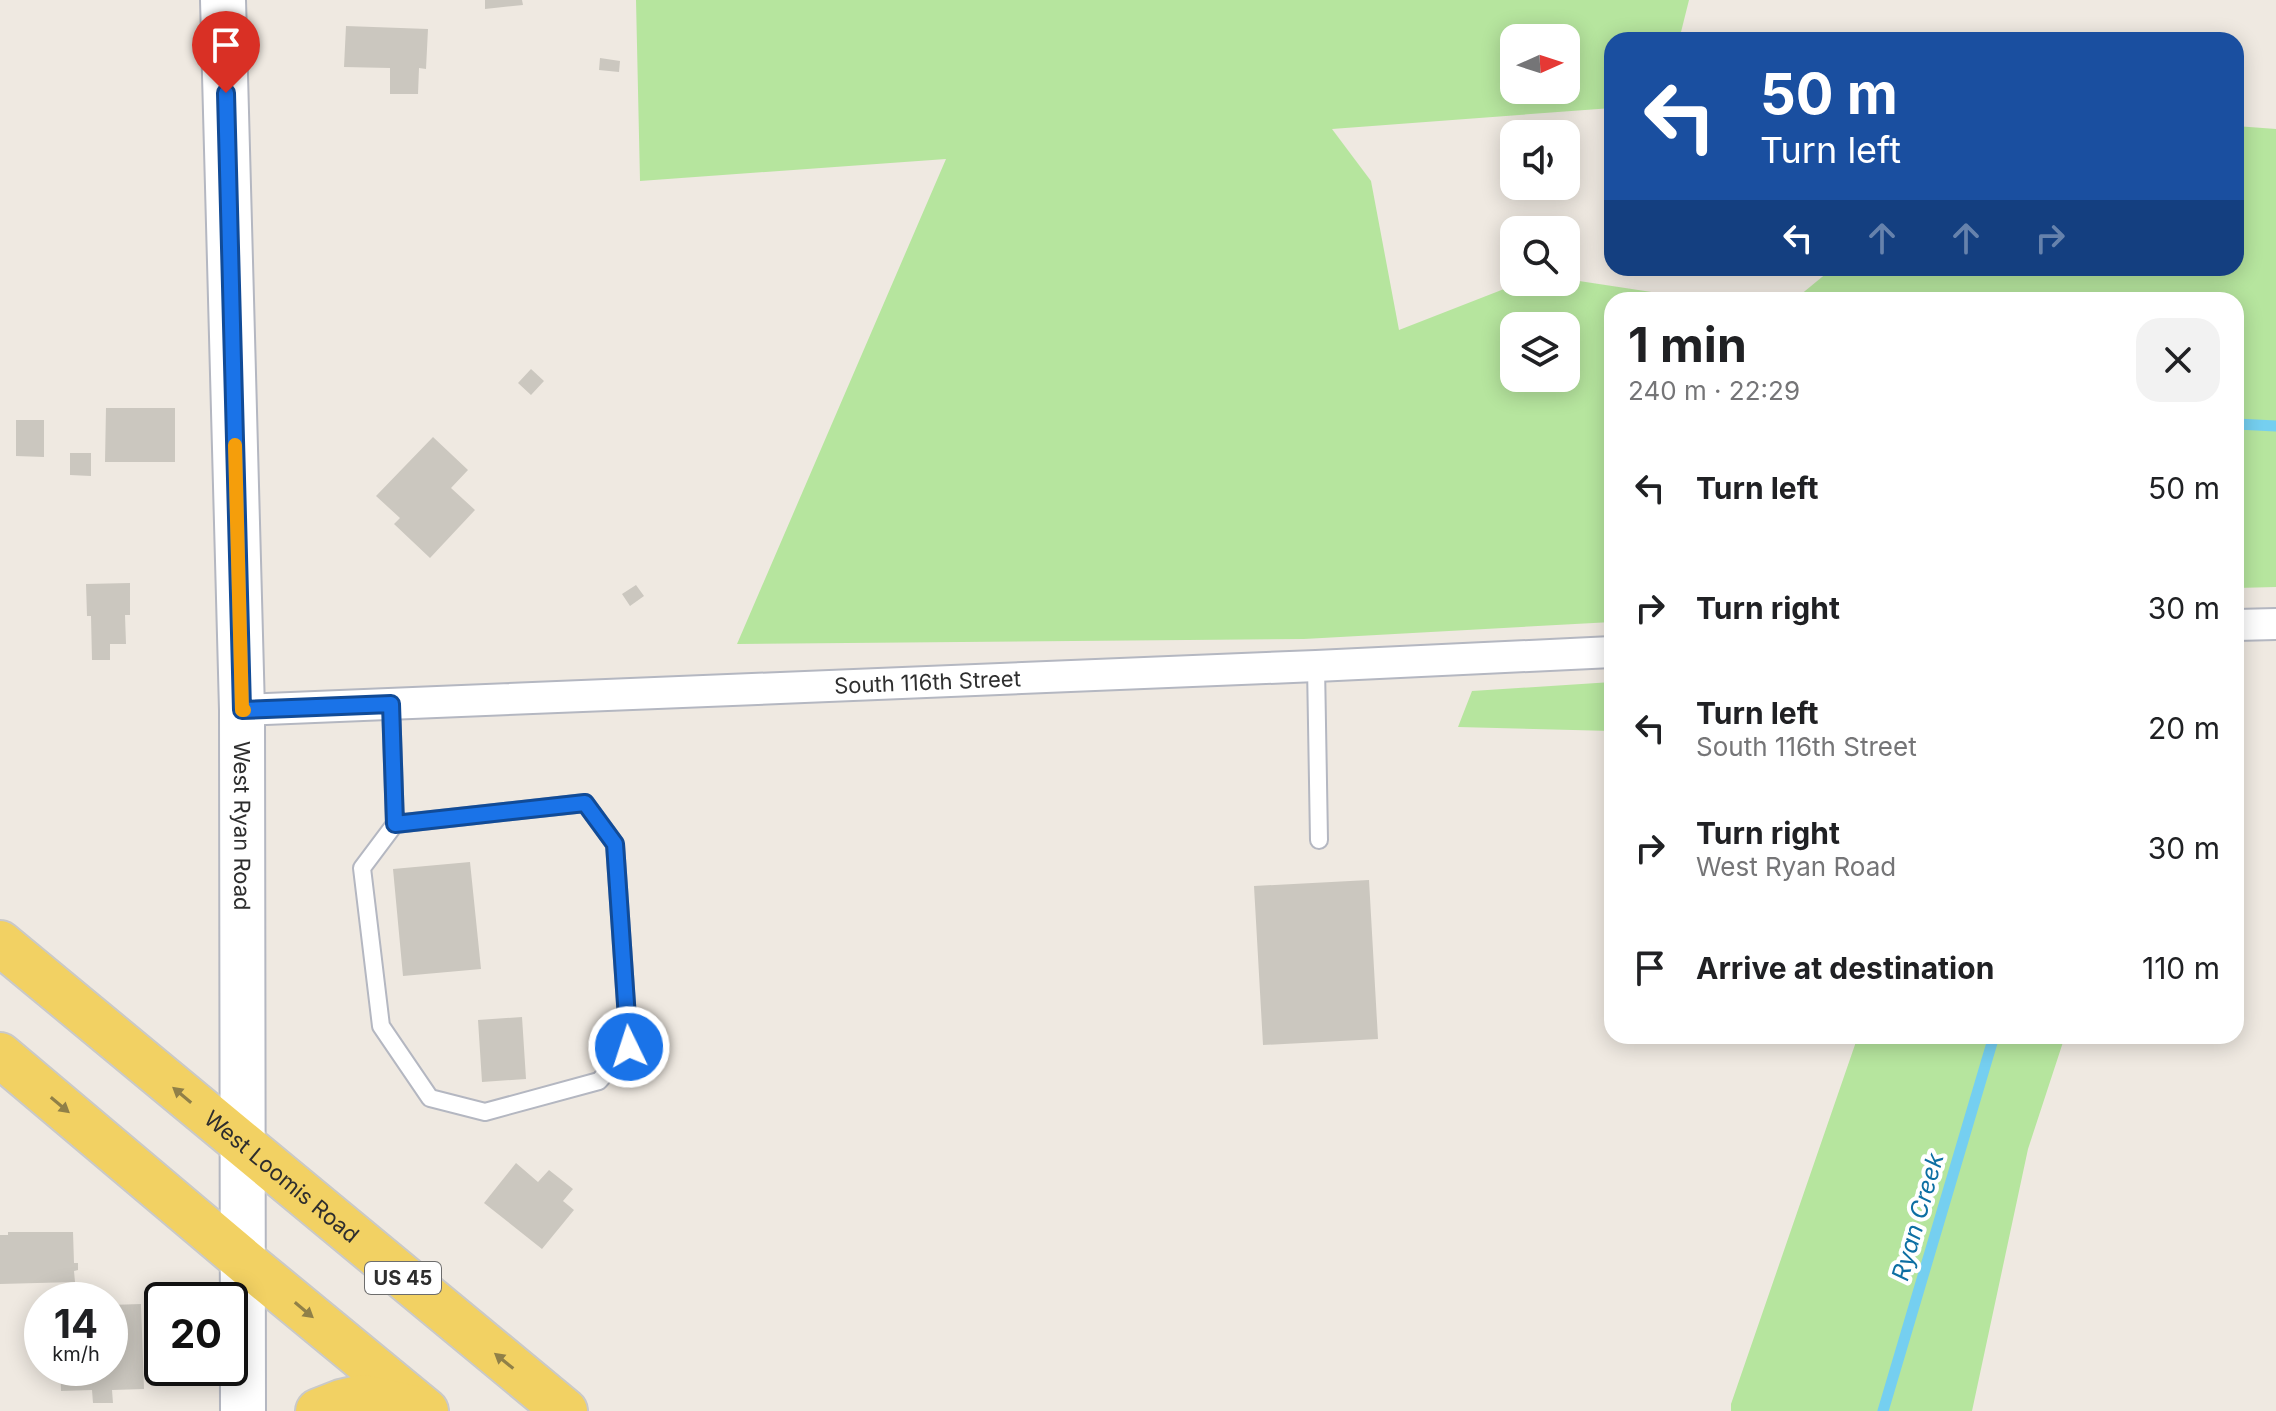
<!DOCTYPE html>
<html lang="en">
<head>
<meta charset="utf-8">
<style>
	:root { --surface:#fff; --page:#f2f2f2; --text:#202124; --muted:#757577 }
	body { margin:0; font-family:Inter,sans-serif; background:var(--page); color:var(--text); height:100vh; display:flex; flex-direction:column; font-size:30px; white-space:nowrap }
	* { box-sizing:border-box; margin:0 }
	p { font-size:26px; color:var(--muted) }
	.icon { flex:none; width:44px; height:44px; fill:none; stroke:currentColor; stroke-width:2; stroke-linecap:round; stroke-linejoin:round }
	.map { position:relative; flex:1; overflow:hidden }
	.sheet { position:absolute; left:1604px; top:292px; width:640px; height:752px; display:flex; flex-direction:column; background:var(--surface); border-radius:24px; box-shadow:0 4px 20px #0003 }
	.sheet>* { flex:none }
	.guide { position:absolute; left:1604px; top:32px; width:640px; height:244px; border-radius:24px; box-shadow:0 4px 20px #0003; background:#1a4fa0; color:#fff; overflow:hidden }
	.needle { width:52px; rotate:87deg }
	.fabs { position:absolute; left:1500px; top:24px; display:grid; gap:16px }
	.fabs a { display:grid; place-items:center; width:80px; height:80px; border-radius:16px; background:var(--surface); box-shadow:0 4px 20px #0003; font-size:40px }
	.speed { position:absolute; left:24px; top:1282px; display:flex; gap:16px; font-size:40px; font-weight:700; text-align:center }
	.speed>* { display:grid; place-content:center; width:104px; height:104px; border-radius:50%; background:var(--surface); box-shadow:0 4px 20px #0003; line-height:1 }
	.speed small { font-size:20px; font-weight:400 }
	.speed .limit { border:4px solid #111; border-radius:12px; background:#fff; color:#111 }
	.pin { position:absolute; display:grid; place-items:center; width:68px; height:68px; color:#fff; margin:-82px -34px; border-radius:50% 50% 50% 0; rotate:-45deg; box-shadow:0 0 8px #0007 }
	.pin .icon { rotate:45deg }
	.me { position:absolute; width:88px; margin:-44px; rotate:356deg; stroke-linejoin:round; filter:drop-shadow(0 0 6px #0008) }
	.turn { display:flex; align-items:center; gap:28px; height:168px; padding:0 24px; font-size:36px }
	.turn .icon { width:104px; height:104px; stroke-width:2.5 }
	.turn b { display:block; font-size:56px; line-height:68px }
	.lanes { display:flex; align-items:center; height:76px; padding:0 24px; background:#0003; justify-content:center; gap:40px; direction:ltr }
	.lanes .off { opacity:.35 }
	.round { display:grid; place-items:center; flex:none; width:84px; height:84px; border-radius:24px; background:var(--page) }
	.overview { display:flex; align-items:center; justify-content:space-between; height:136px; padding:0 24px }
	h1 { font-size:48px; font-weight:700; line-height:60px }
	ul { padding:0; list-style:none }
	li { display:flex; align-items:center; gap:24px; height:120px; padding:0 24px }
	li div { flex:1 }
	li b { display:block; font-size:30px }
	li em { font-style:normal }
	.map>svg:first-child { display:block }
	.green { fill:#b6e59e; fill-rule:evenodd }
	.lines { fill:none; stroke-linecap:round; stroke-linejoin:round }
	.stream { stroke:#75cff0; stroke-width:11 }
	.building { fill:#cbc7bf }
	.lane-casing { stroke:#b4b7c1; stroke-width:20 }
	.street-casing { stroke:#b4b7c1; stroke-width:34 }
	.secondary-casing { stroke:#b4b7c1; stroke-width:48 }
	.primary-casing { stroke:#c9c9c9; stroke-width:48 }
	.lane { stroke:#fff; stroke-width:16 }
	.street { stroke:#fff; stroke-width:30 }
	.secondary { stroke:#fff; stroke-width:44 }
	.primary { stroke:#f2d163; stroke-width:44 }
	.oneway { fill:#908048 }
	.route-casing { stroke:#114b97; stroke-width:20 }
	.route { stroke:#1a73e8; stroke-width:14 }
	.slow { stroke:#f59e0b; stroke-width:14 }
	.labels { text-anchor:middle; stroke-width:8; stroke-linejoin:round; paint-order:stroke }
	.shield { fill:#fff; stroke:#6d6d6d; stroke-width:2 }
	.shield-label { font-size:20px; font-weight:bold; fill:#2e2e2e }
	.street-label { font-size:22px; fill:#2e2e2e; stroke:#fff }
	.water-label { font-size:24px; font-style:italic; fill:#0d6fa3; stroke:#fff }
</style>
</head>
<body>
<div class="map">
<svg width="2276" height="1411" viewBox="0 0 2276 1411">
	<rect width="100%" height="100%" fill="#efe9e1"/>
	<path class="green" d="M636,0H1689L1679,40H1612V108L1332,129L1371,181L1399,330L1522,282H1566V279L1704,300H1612V622L1304,639L737,644L946,159L640,181ZM1514,38H1566V90H1514ZM1514,326H1566V378H1514Z
		M2236,126L2276,129V587L2236,588V300H1794L1833,268H2236Z
		M1612,682V731L1458,727L1472,691Z
		M1858,1036H2065L2028,1149L1972,1411H1731V1404Z"/>
	<g class="lines">
		<path class="stream" d="M2236,424L2276,426
			M1883,1411L1994,1036"/>
	</g>
	<path class="building" d="M485,0H522L523,5L485,9Z
		M346,26L428,29L426,69L419,68L418,94H390V68L344,67Z
		M600,58L620,61L619,72L599,70Z
		M531,369L544,381L531,395L518,383Z
		M106,408H175V462H105Z
		M16,420H44V457L16,456Z
		M433,437L468,470L451,488L475,510L430,558L394,524L400,518L376,496Z
		M70,453H91V476L70,475Z
		M130,583V615H125L126,644H110V660H92L91,616H87L86,584Z
		M636,585L644,596L630,606L622,594Z
		M470,862L481,969L403,976L393,869Z
		M1369,880L1378,1039L1263,1045L1254,886Z
		M522,1017L526,1079L482,1082L478,1020Z
		M516,1163L538,1182L549,1170L573,1189L563,1201L574,1210L542,1249L484,1203Z
		M8,1232H73L74,1263H78V1270L74,1271L75,1282L0,1284V1235H8Z
		M141,1304L144,1389L112,1390L113,1403H93L92,1390L61,1391L60,1368H110V1305Z"/>
	<g class="lines">
		<defs>
			<path id="lane" d="M1316,666L1319,840
				M391,704L395,824L362,868L381,1026L430,1098L485,1112L599,1081L629,1047L615,844L585,803L395,824"/>
			<g id="street">
				<path d="M2236,625L2276,624"/>
				<path id="s1" d="M242,710L1316,666L1612,652"/>
			</g>
			<g id="secondary">
				<path id="s2" d="M223,0L242,710L243,1411"/>
			</g>
			<g id="primary">
				<path id="s3" d="M0,943L565,1411"/>
				<path d="M0,1055L244,1261L426,1411"/>
				<path d="M318,1411L341,1402L363,1397L420,1409"/>
			</g>
		</defs>
		<use href="#lane" class="lane-casing"/>
		<use href="#street" class="street-casing"/>
		<use href="#secondary" class="secondary-casing"/>
		<use href="#primary" class="primary-casing"/>
		<use href="#lane" class="lane"/>
		<use href="#street" class="street"/>
		<use href="#secondary" class="secondary"/>
		<use href="#primary" class="primary"/>
	</g>
	<defs><path id="oneway-solid" d="M-6-.8H1V-3.2L6.5 0L1 3.2V.8H-6Z" transform="scale(2)"/></defs>
	<g class="oneway">
		<use href="#oneway-solid" transform="translate(182 1095) rotate(-140)"/>
		<use href="#oneway-solid" transform="translate(60 1105) rotate(40)"/>
		<use href="#oneway-solid" transform="translate(304 1310) rotate(40)"/>
		<use href="#oneway-solid" transform="translate(504 1361) rotate(-141)"/>
	</g>
	<g class="lines">
		<defs>
			<path id="route" d="M226,93L242,710L391,704L395,824L585,803L615,844L629,1047"/>
		</defs>
		<use href="#route" class="route-casing"/>
		<use href="#route" class="route"/>
		<path class="slow" d="M235,445L242,710H244"/>
	</g>
	<g class="labels">
		<rect class="shield" x="365" y="1262" width="76" height="32" rx="6"/>
		<g class="shield-label">
			<text x="403" y="1285">US 45</text>
		</g>
		<g class="street-label">
			<text dy="8" stroke="none"><textPath href="#s1" startOffset="686">South 116th Street</textPath></text>
			<text dy="8" stroke="none"><textPath href="#s2" startOffset="826">West Ryan Road</textPath></text>
			<text dy="8" stroke="none"><textPath href="#s3" startOffset="366">West Loomis Road</textPath></text>
		</g>
		<g class="water-label">
			<text transform="translate(1918 1217) rotate(-74)" y="8">Ryan Creek</text>
		</g>
	</g>
</svg>
<div class="fabs">
<a><svg class="needle" viewBox="-14 -14 28 28"><path d="M0-13l5 13h-10z" fill="#e53935"/><path d="M0 13l5-13h-10z" fill="#757577"/></svg></a>
<a><svg class="icon" aria-label="sound" viewBox="0 0 24 24"><path d="M4 9h4l5-4v14l-5-4H4zM17 9q2 3 0 6"/></svg></a>
<a><svg class="icon" aria-label="search" viewBox="0 0 24 24"><circle cx="10" cy="10" r="6"/><path d="M15 15l6 6"/></svg></a>
<a><svg class="icon" aria-label="layers" viewBox="0 0 24 24"><path d="M12 4l9 5-9 5-9-5zM3 14l9 5 9-5"/></svg></a>
</div>
<div class="speed"><div>14<small>km/h</small></div><div class="limit">20</div></div>
<div class="pin" style="left:226px;top:93px;background:#d93025"><svg class="icon" aria-label="arrive" viewBox="0 0 24 24"><path d="M6 21V4h12l-3 4 3 4H6"/></svg></div>
<svg class="me" style="left:629px;top:1047px" viewBox="-20 -20 40 40"><circle r="17" fill="#1a73e8" stroke="#fff" stroke-width="3"/><path d="M0-11L8 9 0 5-8 9z" fill="#fff"/></svg>
<div class="guide">
<div class="turn"><svg class="icon" aria-label="left" viewBox="0 0 24 24"><path d="M17 20v-9H6M10 6l-5 5 5 5"/></svg><div><b>50 m</b>Turn left</div></div>
<div class="lanes"><svg class="icon" aria-label="left" viewBox="0 0 24 24"><path d="M17 20v-9H6M10 6l-5 5 5 5"/></svg><svg class="icon off" aria-label="ahead" viewBox="0 0 24 24"><path d="M12 20V5M6 11l6-6 6 6"/></svg><svg class="icon off" aria-label="ahead" viewBox="0 0 24 24"><path d="M12 20V5M6 11l6-6 6 6"/></svg><svg class="icon off" aria-label="right" viewBox="0 0 24 24"><path d="M7 20v-9h11M14 6l5 5-5 5"/></svg></div>
</div>
<section class="sheet">
<div class="overview"><div><h1>1 min</h1><p>240 m · 22:29</p></div><a class="round"><svg class="icon" aria-label="close" viewBox="0 0 24 24"><path d="M6 6l12 12M18 6L6 18"/></svg></a></div>
<ul>
<li><svg class="icon" aria-label="left" viewBox="0 0 24 24"><path d="M17 20v-9H6M10 6l-5 5 5 5"/></svg><div><b>Turn left</b></div><em>50 m</em></li>
<li><svg class="icon" aria-label="right" viewBox="0 0 24 24"><path d="M7 20v-9h11M14 6l5 5-5 5"/></svg><div><b>Turn right</b></div><em>30 m</em></li>
<li><svg class="icon" aria-label="left" viewBox="0 0 24 24"><path d="M17 20v-9H6M10 6l-5 5 5 5"/></svg><div><b>Turn left</b><p>South 116th Street</p></div><em>20 m</em></li>
<li><svg class="icon" aria-label="right" viewBox="0 0 24 24"><path d="M7 20v-9h11M14 6l5 5-5 5"/></svg><div><b>Turn right</b><p>West Ryan Road</p></div><em>30 m</em></li>
<li><svg class="icon" aria-label="arrive" viewBox="0 0 24 24"><path d="M6 21V4h12l-3 4 3 4H6"/></svg><div><b>Arrive at destination</b></div><em>110 m</em></li>
</ul>
</section>
</div>
</body>
</html>
